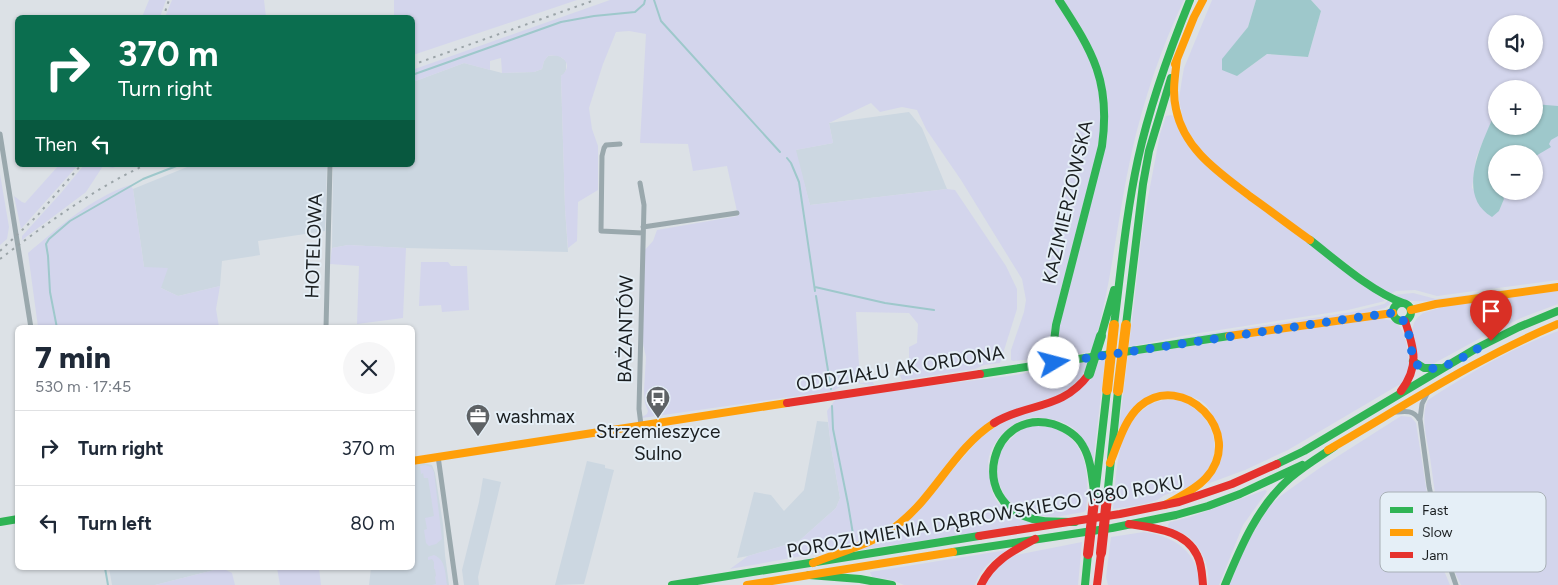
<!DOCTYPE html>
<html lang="en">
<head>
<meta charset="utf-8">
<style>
	:root { --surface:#fff; --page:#f6f6f7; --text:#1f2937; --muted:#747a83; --line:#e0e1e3 }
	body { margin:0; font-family:Figtree,sans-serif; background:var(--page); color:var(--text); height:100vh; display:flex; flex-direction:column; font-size:19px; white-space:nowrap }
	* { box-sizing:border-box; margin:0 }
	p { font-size:16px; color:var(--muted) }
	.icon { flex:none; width:28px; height:28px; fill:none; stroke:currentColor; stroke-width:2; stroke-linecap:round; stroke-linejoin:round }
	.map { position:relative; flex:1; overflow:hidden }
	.panel { position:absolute; left:15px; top:325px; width:400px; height:245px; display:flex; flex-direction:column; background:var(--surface); border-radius:8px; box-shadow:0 1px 4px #0004 }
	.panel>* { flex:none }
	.guide { position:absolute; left:15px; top:15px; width:400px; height:152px; border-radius:8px; box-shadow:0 1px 4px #0004; background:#0b6e4f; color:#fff; overflow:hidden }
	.tools { position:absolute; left:1488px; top:15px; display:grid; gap:10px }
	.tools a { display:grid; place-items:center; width:55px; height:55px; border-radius:50%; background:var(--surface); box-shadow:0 1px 4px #0004; font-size:25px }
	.pin { position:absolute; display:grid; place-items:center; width:42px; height:42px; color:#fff; margin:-51px -21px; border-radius:50% 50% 50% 0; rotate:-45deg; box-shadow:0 0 5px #0007 }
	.pin .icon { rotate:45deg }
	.me { position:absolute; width:55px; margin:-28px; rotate:82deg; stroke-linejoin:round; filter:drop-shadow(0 0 4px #0008) }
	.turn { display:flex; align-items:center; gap:18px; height:105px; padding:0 20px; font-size:22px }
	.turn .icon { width:65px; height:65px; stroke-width:2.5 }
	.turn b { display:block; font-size:35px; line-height:42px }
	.then { display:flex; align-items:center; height:48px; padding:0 20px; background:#0003; gap:10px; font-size:19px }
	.round { display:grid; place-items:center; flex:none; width:52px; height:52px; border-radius:26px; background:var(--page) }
	.headline { display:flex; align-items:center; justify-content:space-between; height:85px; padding:0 20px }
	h1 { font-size:30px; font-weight:800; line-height:38px }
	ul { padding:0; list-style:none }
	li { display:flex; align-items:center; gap:15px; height:75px; padding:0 20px; border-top:1px solid var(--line) }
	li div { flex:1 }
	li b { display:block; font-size:19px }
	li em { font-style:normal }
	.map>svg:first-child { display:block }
	.built { fill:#ccd7e1 }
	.green { fill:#d3d5ec; fill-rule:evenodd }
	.water { fill:#9ec8cb }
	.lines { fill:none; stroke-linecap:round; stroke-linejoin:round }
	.stream { stroke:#9ec8cb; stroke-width:2 }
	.street { stroke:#9aa8ad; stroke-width:5 }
	.fast { stroke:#30b455; stroke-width:8 }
	.slow { stroke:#ff9f0a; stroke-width:8 }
	.jam { stroke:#e5322d; stroke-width:8 }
	.rail { stroke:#9ba4a8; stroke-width:2; stroke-dasharray:2.5 5; stroke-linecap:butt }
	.fast-bridge { stroke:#30b455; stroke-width:10 }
	.slow-bridge { stroke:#ff9f0a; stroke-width:10 }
	.jam-bridge { stroke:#e5322d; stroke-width:10 }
	.route { stroke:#1a73e8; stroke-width:9; stroke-dasharray:0 16.2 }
	.labels { text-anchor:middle; stroke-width:4; stroke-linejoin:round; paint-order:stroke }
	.street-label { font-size:19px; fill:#1a1e20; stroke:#e5eff7 }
	.poi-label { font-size:19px; fill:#1a1e20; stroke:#e5eff7; text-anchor:start }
	.key { fill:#e5eff7; stroke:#a8b0b6; stroke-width:1 }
	.key-label { font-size:14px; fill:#1a1e20 }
</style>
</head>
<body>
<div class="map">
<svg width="1558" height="585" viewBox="0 0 1558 585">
	<rect width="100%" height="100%" fill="#dce1e6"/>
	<path class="built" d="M558,55L566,61V70L564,74L561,76L565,208L568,252L406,248L348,245L332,248L333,165H412L413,82L464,63L502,73L534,72L542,69L544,61L548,56Z
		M909,112L922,128L947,189L810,205L795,150L833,143L829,123Z
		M192,165H327L325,231L258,241L260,255L222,261L220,286L178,296L161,288L144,267L133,189Z
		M817,421L828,422L831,447L840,498L836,508L799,541L748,556L737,558L754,492L771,495L784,511L804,490Z
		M587,461L605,465V468L614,470L600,524L584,584L555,585Z
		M424,463L432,465L435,473L443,524L445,555L449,585H369L371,568H412L413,467H414V465Z
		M483,478L501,482L478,577L479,585H464L462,570L479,502Z
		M109,568H222L155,585H112Z"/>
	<path class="green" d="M149,0H166L160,17H142Z
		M172,0H264L266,17H165Z
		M394,0H577L413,55L412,18L394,17Z
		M610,0H1055C1064,14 1074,28 1082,42C1088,51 1091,61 1094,71C1102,102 1103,119 1097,151L1053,321L1046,356L1045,358L1013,361L1011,360V350L1024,312L1026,300L1022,279L961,180L926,129L917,110L902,107L880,112L871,103L829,123L833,143L796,150L810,205L947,189L955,190L1006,266L1017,289V309L1000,363L984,365L975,369L902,380L900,375L909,374V347L917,343L918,324L909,313L856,312L860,383L873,382L874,385C867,385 863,384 857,383C848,381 840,388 832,391L642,418V417L647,414L648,411L645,403L644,390L646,357L642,339L644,251L653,241L657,230L738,216L727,166L693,171L688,144L640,143L646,34L629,31L616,32L603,64L589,108L592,129L598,146V190L578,202L577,241L568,248L565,208L561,76C574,66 564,53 548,56L544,61L542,69L534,72L502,73L501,58L490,61V70L464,63L413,82L412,70Z
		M1063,0H1184C1161,48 1144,99 1132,151C1117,217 1112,286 1092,352L1066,355C1058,348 1058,342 1058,333L1107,139L1108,103L1093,49L1080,25Z
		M1212,0H1256L1248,27L1222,60L1237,76L1267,54L1308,57L1321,11L1311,0H1558V280L1437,296L1415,290L1396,291L1389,295L1207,159L1184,125L1179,99L1182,79L1184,68ZM1496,24H1534V61H1496ZM1496,89H1534V191H1500L1504,199L1499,211L1472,188L1476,158L1496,111Z
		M1171,115L1173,116L1186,143L1385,301L1348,310L1187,335L1129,347L1143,224L1160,134L1166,116Z
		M59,165H78L21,229L14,196L22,202L25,203Z
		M84,165H119L113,168L103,166L86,192L22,240V236L61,193Z
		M0,174L9,227L7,239L0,245Z
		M130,185L133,189L144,267L168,268L161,288L178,296L220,286L216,309L219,327H38L28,253C59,227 91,198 130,185Z
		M348,245L406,248L403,318L357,324L359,266L330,264L332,248Z
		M421,262H448L451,266H467L469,310L442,312L441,305L419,306Z
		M1558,283L1428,301C1416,302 1404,301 1393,295L1413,293L1436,299Z
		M1558,291V304L1521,318L1486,335L1431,365H1424L1418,359L1413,337L1412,330L1414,323L1417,318L1423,313L1446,306Z
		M1389,300L1390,304L1385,308L1364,313L1144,346L1187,337L1352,312L1384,304Z
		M1375,319C1381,319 1392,319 1397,324C1406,331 1410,358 1409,369C1409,374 1405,379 1402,383L1288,450L1245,470L1207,484L1218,464C1217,455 1213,416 1210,410C1202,396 1181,394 1168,391L1119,428L1128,355Z
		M1558,331V585H1461C1441,546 1436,500 1430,457C1427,439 1420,416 1428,400C1469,373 1512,348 1558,331Z
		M1105,360L1093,464C1089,455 1085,441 1078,433C1071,424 1059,420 1048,419C1041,418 1035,417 1029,418C1011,422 993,440 989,457C987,464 989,473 990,480C991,493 997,505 1007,513C1016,519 1026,521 1036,524L859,550L885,540L904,526L979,439L997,426L1092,377L1099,361Z
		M1088,362L1083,376L1070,388L1055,396L1006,413L932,484L905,514L874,536L830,551L730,569L748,556L799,541L836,508L840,498L831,447L827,411L835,400L895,390L1009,376Z
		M1163,400C1169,400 1177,399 1183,401C1186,402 1190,405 1192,407C1219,424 1223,462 1197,482C1187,490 1176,491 1165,495C1161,497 1158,500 1155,501C1141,505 1127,507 1113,509C1116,479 1116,439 1136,415C1143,406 1153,403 1163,400Z
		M1401,416L1411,417L1416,423L1433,532L1442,566L1450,585H1229L1246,545L1268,508L1279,497L1321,467Z
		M1033,425C1041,427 1050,426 1056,429C1090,443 1089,480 1086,510L1084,512L1055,517L1034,515L1019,510L1005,497L996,476L1000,449L1019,431Z
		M425,465L431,467L434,472L442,539L436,544L429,546L426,543L424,530L427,529L425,518L434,516L428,478H424L423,473L421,474L420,466Z
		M1265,490L1267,491L1266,493L1243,525L1219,585H1208C1210,570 1204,552 1193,541C1187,534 1177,531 1169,528L1168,525L1170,522L1190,517Z
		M1144,532C1174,536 1199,552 1199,585H1108L1106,577L1111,537Z
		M1082,542L1078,585H984L991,571L1011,556Z
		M1007,550C991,561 982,566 975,585H904L892,580L872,577L870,572Z
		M434,555C446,560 445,573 447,585H432L436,584L435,577L436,576L435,569H434V562L432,559L428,560V557Z
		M222,568L232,573L235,585H155Z
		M277,568H283V570L293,568H319L321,585H280Z"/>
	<path class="water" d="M1256,0H1311L1321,11L1308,57L1267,54L1237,76L1222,70V59L1248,27Z
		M1534,104L1558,106V136L1551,140L1549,144L1551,147L1534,157V154H1496V191H1500L1504,199L1499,211L1492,217C1454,195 1483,141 1496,111V126H1534Z"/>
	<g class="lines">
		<path class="stream" d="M654,0L661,21L780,152
			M412,75L561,22L594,16L635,12L644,4L645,0
			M787,158L791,163L799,182L815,291
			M815,287L885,303L934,310
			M816,296L831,389
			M57,328L50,292L48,256L46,244L49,239L70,221L143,179L179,165
			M832,406L833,429L848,504L853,534
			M105,568L108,585"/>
		<path class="street" d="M0,134L31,328
			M620,144L606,145L604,148L602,156L601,231L643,233
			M640,183L644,205L639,409L641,425
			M643,227L737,213
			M326,328L330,165
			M1428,392L1422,404L1420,419L1429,486L1440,538L1456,585
			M1396,412C1406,411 1413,410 1419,419
			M438,456L456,585"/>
		<path class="fast" d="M1310,240C1337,261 1372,292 1403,303
			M1393 312a9 9 0 1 1 18 0a9 9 0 1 1-18 0Z
			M1114,325C1121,270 1126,214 1138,159C1150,104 1169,52 1190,0
			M1126,325L1143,184L1149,151L1171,78
			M1101,336L1114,290
			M1413,361L1424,368H1440
			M1054,363L1053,349L1056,325L1102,146C1111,82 1093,52 1059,0
			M980,374L1229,336
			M1277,464L1304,451L1477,348L1519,327L1558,311
			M1096,486L1107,390
			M1107,498L1118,391
			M0,522L18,519
			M1075,522C1061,521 1047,523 1033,519C966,502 991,407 1053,424C1065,428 1077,435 1083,446C1092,461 1092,481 1095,498
			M953,552L1112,528L1176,515L1208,506L1240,494L1302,465
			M809,575L860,579L892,585
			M672,585L979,536
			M1085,585L1088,554
			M1225,585C1241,546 1258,506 1290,478C1304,466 1319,457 1334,447"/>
		<path class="slow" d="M1177,59C1175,76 1172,92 1176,109C1184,150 1220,173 1251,197C1271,211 1290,226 1310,240
			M1175,64L1194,17L1203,0
			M1411,310L1436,304L1558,287
			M1229,336L1393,313
			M1328,450C1404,406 1477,358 1558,324
			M412,461L787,403
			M1110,463C1118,444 1124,420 1140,406C1182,370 1247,432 1206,478C1195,490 1179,497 1165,505
			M813,563C842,551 875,544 900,523C936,494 955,448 994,423
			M747,585L953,552"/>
		<path class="jam" d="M1401,391C1420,366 1414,348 1405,321
			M787,403L980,374
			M994,423C1028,402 1062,411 1089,374
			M1129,524C1153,528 1185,530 1197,555C1202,564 1202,575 1203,585
			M979,536L1120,514L1179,502L1232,484L1277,464
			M981,585C992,561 1013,551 1035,539
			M1097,585L1101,553"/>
		<path class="rail" d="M163,18L169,0
			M412,65L595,0
			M0,251L37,216L81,165
			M0,259C46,224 92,190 145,165"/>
		<path class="fast-bridge" d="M1089,374L1101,336"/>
		<path class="slow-bridge" d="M1107,390L1114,325
			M1118,391L1126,325"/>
		<path class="jam-bridge" d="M1101,553L1107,498
			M1088,554L1094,501"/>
	</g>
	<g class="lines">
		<path class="route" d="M1054,363L1360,317L1393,313L1397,319L1405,321L1410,339L1413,361C1432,383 1471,351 1491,341"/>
	</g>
	<defs>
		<symbol id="bus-pin" viewBox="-11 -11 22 30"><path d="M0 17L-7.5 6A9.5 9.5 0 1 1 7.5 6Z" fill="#5e6265" stroke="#e5eff7"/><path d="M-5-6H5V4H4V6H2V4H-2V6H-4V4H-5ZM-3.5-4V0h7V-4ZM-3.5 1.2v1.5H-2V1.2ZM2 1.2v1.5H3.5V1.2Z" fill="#fff"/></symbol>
		<symbol id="office-pin" viewBox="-11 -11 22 30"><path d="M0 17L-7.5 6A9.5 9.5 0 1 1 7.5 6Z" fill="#5e6265" stroke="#e5eff7"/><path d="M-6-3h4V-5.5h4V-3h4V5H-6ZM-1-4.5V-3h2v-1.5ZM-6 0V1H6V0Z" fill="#fff"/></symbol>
	</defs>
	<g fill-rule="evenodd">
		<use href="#bus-pin" x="644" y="384" width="28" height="38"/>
		<use href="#office-pin" x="464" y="402" width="28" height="38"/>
	</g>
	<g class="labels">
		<g class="street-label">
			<text transform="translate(1067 202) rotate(-77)" y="7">KAZIMIERZOWSKA</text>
			<text transform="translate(313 246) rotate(-88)" y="7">HOTELOWA</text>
			<text transform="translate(625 329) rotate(-89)" y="7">BAŻANTÓW</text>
			<text transform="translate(900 368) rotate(-9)" y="7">ODDZIAŁU AK ORDONA</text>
			<text transform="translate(985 516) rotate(-10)" y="7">POROZUMIENIA DĄBROWSKIEGO 1980 ROKU</text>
		</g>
		<g class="poi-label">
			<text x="496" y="423">washmax</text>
			<text x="658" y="438" text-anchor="middle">Strzemieszyce<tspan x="658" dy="22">Sulno</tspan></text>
		</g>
	</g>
	<rect x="1380" y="492" width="166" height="80" rx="8" class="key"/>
	<rect x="1390" y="507" width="23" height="6" fill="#30b455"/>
	<rect x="1390" y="529" width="23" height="7" fill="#ff9f0a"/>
	<rect x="1390" y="552" width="23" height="6" fill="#e5322d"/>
	<g class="key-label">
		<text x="1422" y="515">Fast</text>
		<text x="1422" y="537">Slow</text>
		<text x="1422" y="560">Jam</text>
	</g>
</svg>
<div class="tools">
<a><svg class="icon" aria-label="sound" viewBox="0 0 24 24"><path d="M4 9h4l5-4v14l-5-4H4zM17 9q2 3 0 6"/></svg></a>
<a>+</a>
<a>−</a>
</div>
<div class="pin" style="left:1491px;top:341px;background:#d93025"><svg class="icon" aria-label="arrive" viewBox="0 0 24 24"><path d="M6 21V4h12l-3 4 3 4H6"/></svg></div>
<svg class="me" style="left:1054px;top:363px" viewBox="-20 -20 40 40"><circle r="19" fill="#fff"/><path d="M0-13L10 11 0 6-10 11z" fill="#1a73e8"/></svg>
<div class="guide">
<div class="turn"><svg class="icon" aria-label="right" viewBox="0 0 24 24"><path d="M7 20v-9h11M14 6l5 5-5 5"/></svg><div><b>370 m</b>Turn right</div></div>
<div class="then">Then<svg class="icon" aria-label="left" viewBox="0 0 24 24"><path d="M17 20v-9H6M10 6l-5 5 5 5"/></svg></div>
</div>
<section class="panel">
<div class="headline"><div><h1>7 min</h1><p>530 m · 17:45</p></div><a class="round"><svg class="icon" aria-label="close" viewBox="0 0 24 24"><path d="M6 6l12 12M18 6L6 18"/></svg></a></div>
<ul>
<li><svg class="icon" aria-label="right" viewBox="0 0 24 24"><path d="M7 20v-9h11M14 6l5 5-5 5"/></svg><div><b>Turn right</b></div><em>370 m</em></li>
<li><svg class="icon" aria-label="left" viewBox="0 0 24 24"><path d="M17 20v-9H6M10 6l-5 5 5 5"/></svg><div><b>Turn left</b></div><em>80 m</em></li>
</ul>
</section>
</div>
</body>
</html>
